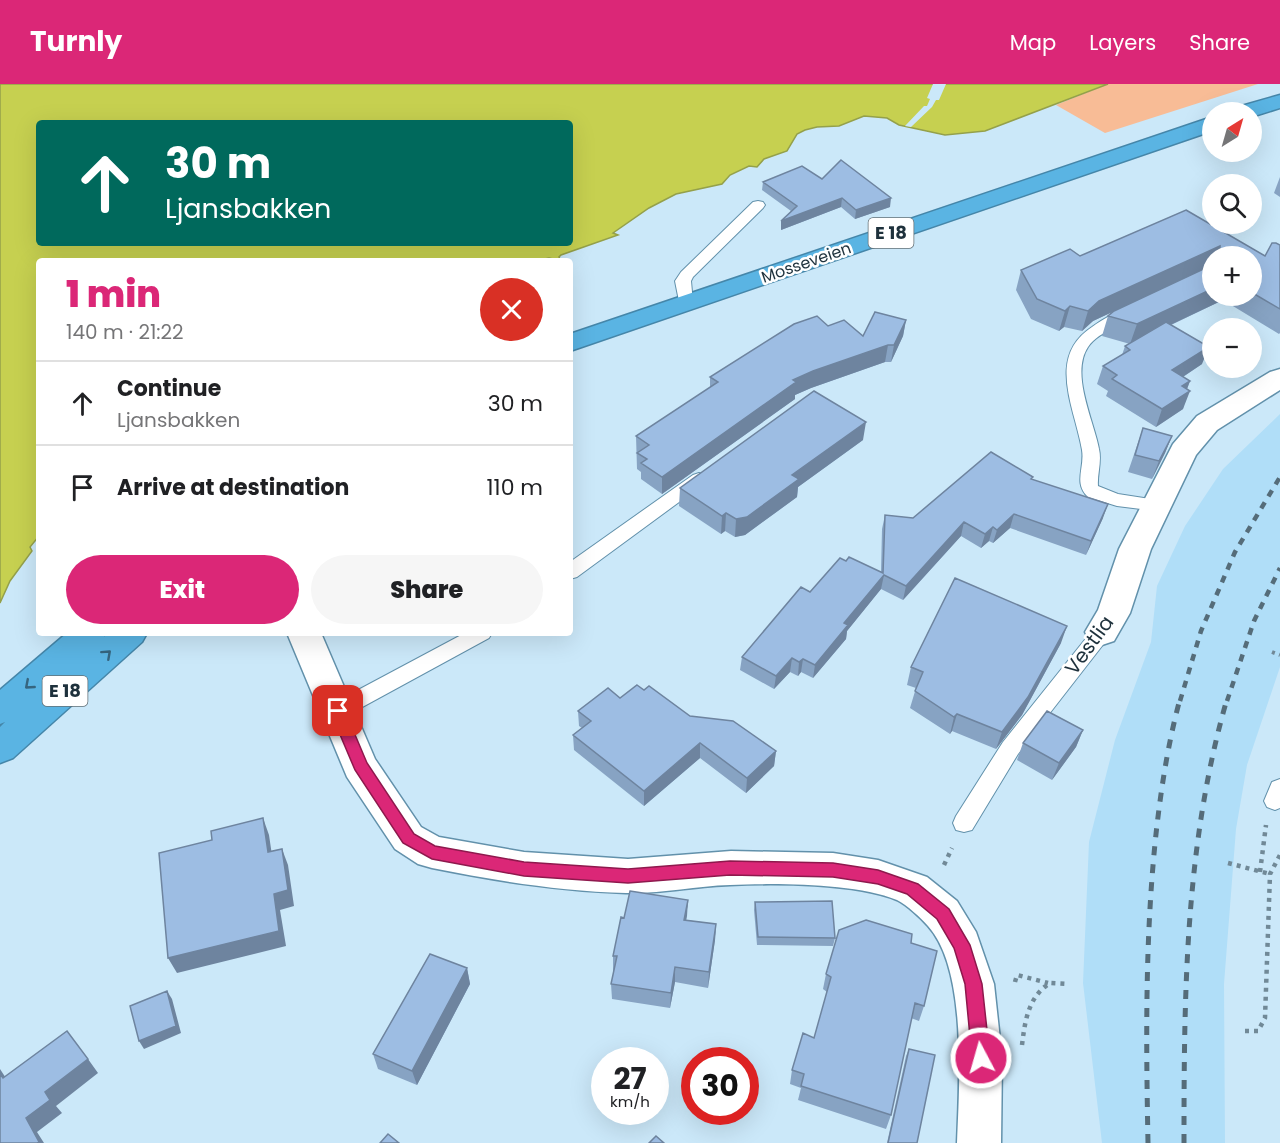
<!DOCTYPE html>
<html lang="en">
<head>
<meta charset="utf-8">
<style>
	:root { --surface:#fff; --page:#f6f6f6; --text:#202124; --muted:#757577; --line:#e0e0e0; --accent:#db2777 }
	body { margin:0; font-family:Poppins,sans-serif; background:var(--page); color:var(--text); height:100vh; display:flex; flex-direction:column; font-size:22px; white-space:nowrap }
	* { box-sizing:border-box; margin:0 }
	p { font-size:20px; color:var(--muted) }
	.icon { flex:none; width:33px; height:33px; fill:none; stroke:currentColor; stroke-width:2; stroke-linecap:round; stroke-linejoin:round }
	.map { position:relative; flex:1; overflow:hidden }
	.details { position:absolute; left:36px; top:174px; width:537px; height:378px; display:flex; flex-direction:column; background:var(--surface); border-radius:6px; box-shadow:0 6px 24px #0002 }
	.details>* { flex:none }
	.banner { position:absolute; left:36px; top:36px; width:537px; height:126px; border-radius:6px; box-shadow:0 6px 24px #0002; background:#00695c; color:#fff; overflow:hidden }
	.needle { width:39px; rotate:37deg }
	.controls { position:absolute; left:1202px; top:18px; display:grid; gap:12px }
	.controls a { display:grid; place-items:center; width:60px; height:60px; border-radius:50%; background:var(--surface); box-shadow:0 6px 24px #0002; font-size:30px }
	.speed { position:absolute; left:591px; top:963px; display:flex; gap:12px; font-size:30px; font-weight:700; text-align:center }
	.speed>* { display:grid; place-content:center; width:78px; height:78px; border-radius:50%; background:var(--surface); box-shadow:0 6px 24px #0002; line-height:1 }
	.speed small { font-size:15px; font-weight:400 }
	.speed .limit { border:9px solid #d22; background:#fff; color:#111 }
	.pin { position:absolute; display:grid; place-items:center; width:51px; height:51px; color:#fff; margin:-26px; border-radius:12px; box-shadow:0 3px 9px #0006 }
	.me { position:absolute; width:66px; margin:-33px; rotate:354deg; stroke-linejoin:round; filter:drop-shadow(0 0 4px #0008) }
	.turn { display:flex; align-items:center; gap:21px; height:126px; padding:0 30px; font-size:27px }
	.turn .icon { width:78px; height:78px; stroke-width:2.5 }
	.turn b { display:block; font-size:42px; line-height:51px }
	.round { display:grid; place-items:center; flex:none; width:63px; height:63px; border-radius:32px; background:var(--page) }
	.overview { display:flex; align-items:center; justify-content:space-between; height:102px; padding:0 30px }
	h1 { font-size:36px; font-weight:800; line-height:45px; color:var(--accent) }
	.cta { display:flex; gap:12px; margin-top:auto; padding:12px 30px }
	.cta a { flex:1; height:69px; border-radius:36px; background:var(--accent); color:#fff; font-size:24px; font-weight:800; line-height:69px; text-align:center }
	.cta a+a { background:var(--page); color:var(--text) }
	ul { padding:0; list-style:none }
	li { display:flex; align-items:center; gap:18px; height:84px; padding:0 30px; border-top:2px solid var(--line) }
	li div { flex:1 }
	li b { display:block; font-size:22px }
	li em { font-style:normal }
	header { display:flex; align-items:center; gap:36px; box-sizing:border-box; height:84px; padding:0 30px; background:var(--accent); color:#fff }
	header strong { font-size:28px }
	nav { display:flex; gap:33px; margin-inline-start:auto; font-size:21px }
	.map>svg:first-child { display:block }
	.built { fill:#b0def8 }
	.green { fill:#f8bc96 }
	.water { fill:#c6d050; stroke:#94a04a; stroke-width:1.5; fill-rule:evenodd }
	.pier { fill:#cbe8f9 }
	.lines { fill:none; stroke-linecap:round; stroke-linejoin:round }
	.lane-casing { stroke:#6291ab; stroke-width:2 }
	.street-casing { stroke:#6291ab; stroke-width:3 }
	.highway-casing { stroke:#4586a9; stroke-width:3 }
	.path-far1 { stroke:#718997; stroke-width:4; stroke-dasharray:3 4.5; stroke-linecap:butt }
	.path { stroke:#718997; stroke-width:4.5; stroke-dasharray:4 5; stroke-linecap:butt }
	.lane { fill:#fff; fill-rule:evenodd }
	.street { fill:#fff; fill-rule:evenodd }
	.highway { fill:#5ab4e3; fill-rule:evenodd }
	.rail-far1 { stroke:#556c79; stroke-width:4.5; stroke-dasharray:7 7; stroke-linecap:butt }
	.rail { stroke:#556c79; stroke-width:5; stroke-dasharray:9 9; stroke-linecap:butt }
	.wall { fill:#87a3c3; fill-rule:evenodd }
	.shaded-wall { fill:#6e849f }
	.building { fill:#9dbde3; stroke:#6e849f; stroke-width:1.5 }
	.oneway { stroke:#36657f }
	.route { fill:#db2777; stroke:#8e194d; stroke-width:1.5 }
	.labels { text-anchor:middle; stroke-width:5; stroke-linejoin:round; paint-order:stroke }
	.far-street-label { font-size:16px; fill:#1e313c; stroke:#fff }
	.shield { fill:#fff; stroke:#626f76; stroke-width:1.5 }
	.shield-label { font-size:18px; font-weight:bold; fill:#1e313c }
	.street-label { font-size:20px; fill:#1e313c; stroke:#fff }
</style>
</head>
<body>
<header>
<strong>Turnly</strong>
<nav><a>Map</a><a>Layers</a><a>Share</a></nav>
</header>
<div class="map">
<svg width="1280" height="1059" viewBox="0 0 1280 1059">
	<rect width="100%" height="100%" fill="#cbe8f9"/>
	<path class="built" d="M1280,330V583L1247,681L1236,745L1224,900L1225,1059H1102L1083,899L1089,758L1115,656L1151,558L1157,502L1185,442L1223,385Z"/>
	<path class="green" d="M1108,0H1258L1105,49L1056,21Z"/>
	<path class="water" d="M0,0H1108L985,47L945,51L899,41L887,34L864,32L839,42L817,43L805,46L797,50L787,67L764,75L757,83L749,82L730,91L722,100L676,110L649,124L613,149L618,151L561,171L559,173L561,177L549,174L537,177H39V452L30,463L32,467L10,497L0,519ZM39,39H570V159H39Z"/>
	<path class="pier" d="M933,0H946L939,16H936L932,23L911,43L905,42L924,22H927L930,15L927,14Z"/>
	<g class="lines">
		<defs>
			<path id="lane" d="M758,117L763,118L765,121L763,124L693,193L691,197L693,219L690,222H680L675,197L681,188L753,118Z
				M1129,224L1137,229C1126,243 1100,245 1088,263C1070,290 1094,337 1099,365C1102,378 1097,390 1098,402L1118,410L1163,417L1166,421L1163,425L1157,427L1117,422L1088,413C1073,399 1085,384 1082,366C1075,324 1046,273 1092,243C1103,235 1116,228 1129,224Z
				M699,389L705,391L708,395L705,399L577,493L570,495V478L693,391Z
				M1102,541L1109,543L1112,548L1109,553L1018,670L972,746L964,748L956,746L953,739L956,732L1003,658L1095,543Z
				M465,549H492L489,554L344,633L337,635L330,633L327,627L330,621Z
				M1280,695V724L1275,726L1267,723L1264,717L1272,698Z"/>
			<path id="street" d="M1280,285V306L1217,346L1196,371L1151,465L1130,529L1114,557L1102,561L1090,557L1085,548L1098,526L1119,465L1173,360L1197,332L1270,288Z
				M287,549H321L375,675L421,743L439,753L524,768L628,775L731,767L833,769L878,776L927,793L957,817L976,848L994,900L1002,974L1001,1059H957C959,1003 968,886 928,842C921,834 907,821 897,816C854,799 776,799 730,801C695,802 660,810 626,809C559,807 497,797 432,784L418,780L395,765L347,693Z"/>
			<path id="highway" d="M1280,11V24L1251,33V28H1235L1238,23Z
				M1212,33V47L570,267V250Z
				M67,549H106L104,553L108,549H147L142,558L13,674L0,679V643L5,638L0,640V606Z"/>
		</defs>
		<use href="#lane" class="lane-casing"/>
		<use href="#street" class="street-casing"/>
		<use href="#highway" class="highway-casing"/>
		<path class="path-far1" d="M1272,568L1280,571"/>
		<path class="path" d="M1228,779L1270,790
			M944,781L952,764
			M1260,788L1266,741
			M1015,898L1017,891L1048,899
			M1245,947H1258L1265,934L1270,790L1280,771
			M1022,961C1025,937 1028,913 1050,899L1067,900"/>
		<use href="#lane" class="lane"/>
		<use href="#street" class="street"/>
		<use href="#highway" class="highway"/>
		<path class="rail-far1" d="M1180,617L1201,547L1235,468L1280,393
			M1227,617L1254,537L1280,484"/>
		<path class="rail" d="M1148,1059C1146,956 1145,853 1156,750C1161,705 1168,659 1180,615
			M1184,1059C1184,910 1185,760 1227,615"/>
	</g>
	<path class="wall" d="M1280,93V113L1274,109Z
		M822,95L890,123L855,135L841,123L781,146L791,127L762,106L763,98Z
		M1186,126L1265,172L1280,161V249L1279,250L1223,216L1171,241L1202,280L1183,293L1190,297L1187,305L1183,325L1156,343L1106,312L1108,307L1097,300L1103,282L1122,271L1125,262L1130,260L1102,252L1108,232L1112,228L1093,237L1082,247L1064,243L1059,247L1031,235L1016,206L1021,186L1080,172ZM1212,172H1251V212H1212Z
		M906,236L903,252L891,278H885L811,304L795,311V315L662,410L641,395V388L637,385L636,352L710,304V293L828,242L863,252Z
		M1143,344L1172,352L1165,369L1152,395L1128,388Z
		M863,356L798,403L797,413L745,451L735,453L725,447L721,450L679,422L680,404Z
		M1032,396L1103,434L1086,471L1010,444L993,459L989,457L981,464L961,452L903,516L881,505L847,547L846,555L813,594L801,588L798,592L790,588L774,605L740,586L742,573L810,508L846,477L881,488L882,445L885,431L913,434Z
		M1061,559L1022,631L996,665L952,647L950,650L910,624L916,604L907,601L911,583Z
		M644,606L690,632L776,667L774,682L746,709L700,674L644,722L574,666L573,651L582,644L579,642L578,627Z
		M1083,646L1076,663L1052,696L1017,676L1023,659Z
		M688,816L686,836L716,840L715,856L708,904L675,898L670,924L612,915L611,900L614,888L613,887V872L624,834Z
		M755,818L835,854L833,862L757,861L754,826Z
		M911,859L924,922L919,937L911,934L891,1031L886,1045L798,1016L801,1004L790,1000L792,986L814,954L827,908L823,905L826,890Z
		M467,884L470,900L417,1001L378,985L373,970Z
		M909,965L917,1059H887L906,972Z"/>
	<path class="shaded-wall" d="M842,114L841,123L781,146V137Z
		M891,114L890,123L855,135L856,126Z
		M1220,162L1216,172H1212V182L1093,237L1082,247L1088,227L1099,217Z
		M1212,205V212H1225L1223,216L1130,260L1137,240Z
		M1070,222L1064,243L1059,247L1065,227Z
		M906,236L903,252L891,278L894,261Z
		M888,261L885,278L811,304L795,311V315L662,410V393L793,296L813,287Z
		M1209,263L1202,280L1166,304L1172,286Z
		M1190,297L1185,310L1190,307L1183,325L1156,343L1162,325L1182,302Z
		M866,338L863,356L798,403L797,413L745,451L735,453L736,435L792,391Z
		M1172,352L1165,369L1152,395L1159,377Z
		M1108,420L1103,434L1086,471L1091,457Z
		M726,429L725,447L721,450L722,432Z
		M1014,430L1010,444L993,459L997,446Z
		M964,438L961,452L903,516L906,502Z
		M993,443L989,457L981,464L985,450Z
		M884,491L881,505L847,547L846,555L813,594L815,581L844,539Z
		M1067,542L1061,559L1022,631L996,665L1002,648Z
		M792,574L790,588L774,605L776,592Z
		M803,575L801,588L798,592L799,578Z
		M957,630L952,647L950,650L954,633Z
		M1083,646L1076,663L1052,696L1059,679Z
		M700,659V674L644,722V707Z
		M776,667L774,682L746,709L747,694Z
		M263,734L269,751L274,785L268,768Z
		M282,765L288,781L294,822L280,826L286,862L177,889L168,874L274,810Z
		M688,816L687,832L683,852L684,836Z
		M716,840L715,856L708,904L709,888Z
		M675,883V898L670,924L671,909Z
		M467,884L470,900L417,1001L412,987Z
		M167,907L172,915L181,949L144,965L139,957Z
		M88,975L98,989L56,1022L62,1029L37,1048L44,1059H37L26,1034L45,1008Z
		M0,985L15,1008L3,994L0,990Z"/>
	<path class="building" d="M841,76L891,114L856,126L842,114L781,137L797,122L763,98L802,82L822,95Z
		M1186,126L1265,172L1272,159H1276L1280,161V225L1251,208V172H1220V162L1099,217L1088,227L1070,222L1065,227L1037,215L1021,186L1070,165L1080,172Z
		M1212,181V205L1137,240L1108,232L1114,227Z
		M875,228L906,236L894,261H888L813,287L793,296L796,298L662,393L641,379L647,375L637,369L649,361L636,352L718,298L710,293L794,240L817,232L828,242L844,236L863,252Z
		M1166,238L1209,263L1172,286L1190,297L1182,302L1190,307L1162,325L1112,295L1117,291L1103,282L1130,266L1125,262Z
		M814,307L866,338L792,391L799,395L747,433L736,435L726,429L722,432L680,404Z
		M1143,344L1172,352L1159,377L1135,371Z
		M991,368L1033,393L1031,395L1108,420L1091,457L1014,430L997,446L993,443L985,450L964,438L906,502L884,491L844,539L848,541L815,581L803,575L799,578L792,574L776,592L742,573L801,503L810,508L840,474L846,477L849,473L883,489L885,431L913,434Z
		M955,494L1067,542L1028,613L1002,648L957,630L954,633L915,607L923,588L911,583Z
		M637,601L644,606L649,602L690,632L733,637L776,667L747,694L700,659L644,707L573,651L591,637L578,627L608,604L620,614Z
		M1047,627L1083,646L1059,679L1023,659Z
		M263,734L268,768L282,765L288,806L274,810L279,847L168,874L159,769L212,756L211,747Z
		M630,807L688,816L684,836L716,840L709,888L675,883L671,909L611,900L617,872H613L621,833L624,834Z
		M832,817L835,854L758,853L755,818Z
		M866,836L912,850L911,859L937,867L924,922L915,919L891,1031L801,1002L804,990L792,986L803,949L814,954L831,893L826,890L839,846Z
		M430,870L467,884L412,987L373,970Z
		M167,907L176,942L139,957L130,922Z
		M67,947L88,975L45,1008L50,1016L26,1034L39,1058L37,1059H0V990L3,994Z
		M909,965L935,971L917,1059H888Z
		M388,1050L399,1059H380Z
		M656,1052L664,1059H649Z"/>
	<defs><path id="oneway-chevron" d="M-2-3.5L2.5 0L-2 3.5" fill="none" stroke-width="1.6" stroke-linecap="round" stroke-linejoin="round" transform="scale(1.5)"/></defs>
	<g class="oneway">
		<use href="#oneway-chevron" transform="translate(107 570) rotate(-42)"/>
		<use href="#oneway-chevron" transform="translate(29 601) rotate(139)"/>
	</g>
	<path class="route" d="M338,621L343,622L345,627L367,679L414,750L435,762L524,778L628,785L730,777L833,779L878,786L918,800L949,825L970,861L982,900L990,974L987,980L981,982L975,980L972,974L965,900L954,864L937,835L907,810L878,800L833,793L730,791L628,799L524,792L432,775L403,759L355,686L330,627L332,622Z"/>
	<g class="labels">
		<g class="far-street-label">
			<text transform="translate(806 178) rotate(-19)" y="6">Mosseveien</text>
		</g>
		<g class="shield">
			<rect x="868.5" y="134" width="45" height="30" rx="4.5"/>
			<rect x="42.5" y="592" width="45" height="30" rx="4.5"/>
		</g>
		<g class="shield-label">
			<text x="891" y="155">E 18</text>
			<text x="65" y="613">E 18</text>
		</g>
		<g class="street-label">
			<text transform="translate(1089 561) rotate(-54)" y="7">Vestlia</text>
		</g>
	</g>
</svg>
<div class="controls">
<a><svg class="needle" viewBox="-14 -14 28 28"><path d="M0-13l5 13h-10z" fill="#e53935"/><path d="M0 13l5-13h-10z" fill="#757577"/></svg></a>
<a><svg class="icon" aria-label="search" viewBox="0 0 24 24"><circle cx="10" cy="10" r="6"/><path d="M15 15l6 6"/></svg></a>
<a>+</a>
<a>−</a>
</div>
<div class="speed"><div>27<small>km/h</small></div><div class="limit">30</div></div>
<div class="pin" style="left:338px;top:627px;background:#d93025"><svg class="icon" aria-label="arrive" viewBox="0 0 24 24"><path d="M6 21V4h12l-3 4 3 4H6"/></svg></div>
<svg class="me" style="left:981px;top:974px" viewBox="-20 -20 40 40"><circle r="17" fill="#db2777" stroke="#fff" stroke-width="3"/><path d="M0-11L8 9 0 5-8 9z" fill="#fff"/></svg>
<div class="banner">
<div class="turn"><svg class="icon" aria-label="ahead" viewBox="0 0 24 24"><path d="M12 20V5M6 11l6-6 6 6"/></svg><div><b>30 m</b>Ljansbakken</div></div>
</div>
<section class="details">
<div class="overview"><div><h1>1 min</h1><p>140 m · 21:22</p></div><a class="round" style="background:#d93025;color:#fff"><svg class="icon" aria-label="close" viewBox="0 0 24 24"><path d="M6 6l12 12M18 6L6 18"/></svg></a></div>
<ul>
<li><svg class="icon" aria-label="ahead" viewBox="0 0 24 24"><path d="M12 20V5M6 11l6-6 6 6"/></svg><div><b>Continue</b><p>Ljansbakken</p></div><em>30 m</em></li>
<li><svg class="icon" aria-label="arrive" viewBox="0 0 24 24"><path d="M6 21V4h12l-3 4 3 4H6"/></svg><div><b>Arrive at destination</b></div><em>110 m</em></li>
</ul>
<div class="cta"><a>Exit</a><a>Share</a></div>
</section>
</div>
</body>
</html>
